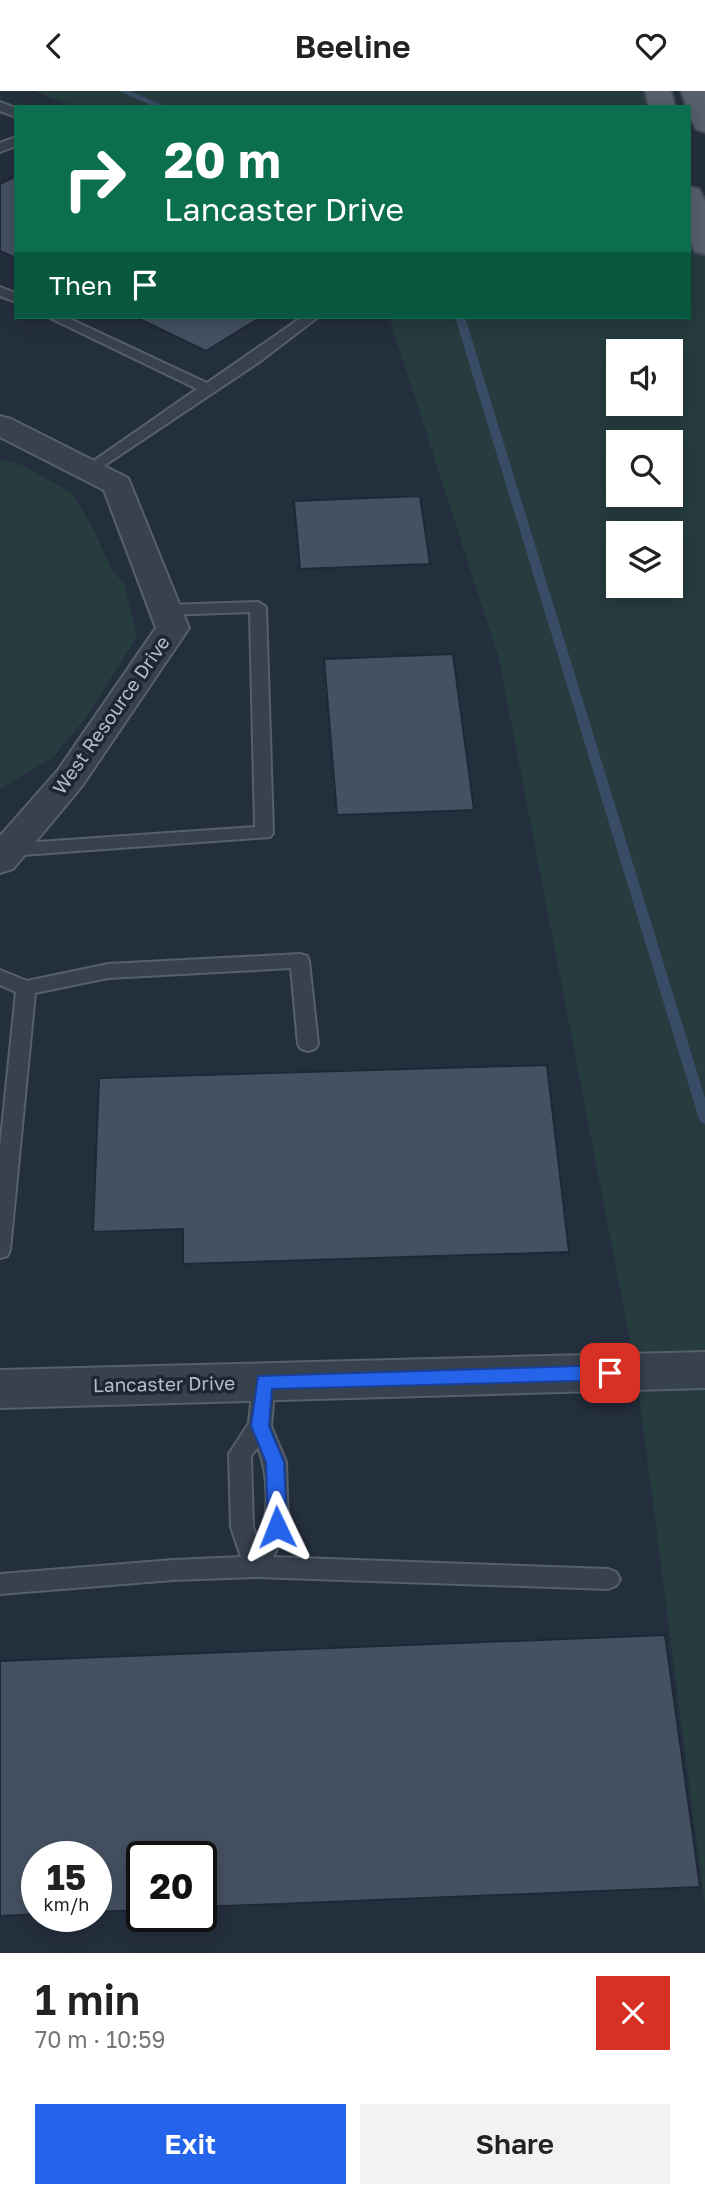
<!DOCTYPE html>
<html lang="en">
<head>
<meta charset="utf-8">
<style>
	:root { --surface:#fff; --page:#f2f2f2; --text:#222; --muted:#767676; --accent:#2563eb }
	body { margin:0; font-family:"Golos Text",sans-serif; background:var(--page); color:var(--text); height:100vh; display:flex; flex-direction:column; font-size:26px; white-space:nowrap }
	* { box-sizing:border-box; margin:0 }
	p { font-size:23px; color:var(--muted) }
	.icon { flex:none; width:38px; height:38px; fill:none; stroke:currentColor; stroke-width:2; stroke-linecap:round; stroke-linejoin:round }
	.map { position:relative; height:1862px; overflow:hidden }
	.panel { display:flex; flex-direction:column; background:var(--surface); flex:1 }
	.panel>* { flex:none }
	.guide { position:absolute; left:14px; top:14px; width:677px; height:214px; border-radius:0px; box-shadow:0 4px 18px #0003; background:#0b6e4f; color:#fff; overflow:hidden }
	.fabs { position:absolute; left:606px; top:248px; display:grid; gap:14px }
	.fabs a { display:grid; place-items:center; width:77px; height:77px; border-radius:0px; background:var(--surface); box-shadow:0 4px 18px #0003; font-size:35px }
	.speed { position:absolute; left:21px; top:1750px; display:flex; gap:14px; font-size:35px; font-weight:700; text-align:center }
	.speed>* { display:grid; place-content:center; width:91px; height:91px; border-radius:50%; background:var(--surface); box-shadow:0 4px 18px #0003; line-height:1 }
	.speed small { font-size:18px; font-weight:400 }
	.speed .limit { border:4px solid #111; border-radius:10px; background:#fff; color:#111 }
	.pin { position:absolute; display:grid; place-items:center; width:60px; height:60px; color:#fff; margin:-30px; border-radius:14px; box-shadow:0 4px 10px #0006 }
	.me { position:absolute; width:77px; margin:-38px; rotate:358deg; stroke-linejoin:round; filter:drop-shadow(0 0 5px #0008) }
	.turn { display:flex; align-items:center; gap:24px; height:147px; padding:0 35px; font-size:32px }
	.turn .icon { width:91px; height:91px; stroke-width:2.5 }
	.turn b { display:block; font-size:49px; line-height:60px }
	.then { display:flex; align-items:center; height:66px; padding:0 35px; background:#0003; gap:14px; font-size:26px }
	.round { display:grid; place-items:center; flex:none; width:74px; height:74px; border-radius:0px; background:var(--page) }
	.overview { display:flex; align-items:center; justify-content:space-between; height:119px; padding:0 35px }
	h1 { font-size:42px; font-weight:600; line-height:52px }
	.action { display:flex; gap:14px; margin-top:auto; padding:14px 35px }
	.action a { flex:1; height:80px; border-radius:0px; background:var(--accent); color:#fff; font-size:28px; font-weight:600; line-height:80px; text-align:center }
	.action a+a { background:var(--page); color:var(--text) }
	header { display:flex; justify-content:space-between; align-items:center; height:91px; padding:0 35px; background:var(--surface); font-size:32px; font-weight:600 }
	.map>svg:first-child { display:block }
	.green { fill:#263c3f; fill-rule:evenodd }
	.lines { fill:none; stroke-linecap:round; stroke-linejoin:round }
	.stream { fill:#394c67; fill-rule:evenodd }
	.building { fill:#455162; stroke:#1f2835; stroke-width:2 }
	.service-casing { stroke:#565f6c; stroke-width:4 }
	.minor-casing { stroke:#565f6c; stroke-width:4 }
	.primary-casing { stroke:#414a57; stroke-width:4 }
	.service { fill:#38414e; fill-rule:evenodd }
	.minor { fill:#38414e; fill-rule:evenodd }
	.primary { fill:#56606e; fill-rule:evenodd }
	.route { fill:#2563eb; stroke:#184099; stroke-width:2 }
	.labels { text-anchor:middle; stroke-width:7; stroke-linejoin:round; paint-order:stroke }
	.street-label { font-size:19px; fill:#b4bcc9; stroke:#1d2633 }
</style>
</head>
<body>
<header><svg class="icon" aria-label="back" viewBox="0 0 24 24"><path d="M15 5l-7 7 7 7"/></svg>Beeline<svg class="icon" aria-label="heart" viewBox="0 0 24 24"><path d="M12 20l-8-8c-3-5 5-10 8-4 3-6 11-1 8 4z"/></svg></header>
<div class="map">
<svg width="705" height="1862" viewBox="0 0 705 1862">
	<rect width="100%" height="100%" fill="#242f3e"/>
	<path class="green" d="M34,0H658L662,16H74Z
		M690,104L705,155V1815L636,1281L499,568L389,226H690ZM618,261H670V313H618ZM618,352H670V404H618ZM618,443H670V495H618Z
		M0,368L22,374L72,402L92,435L110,475L125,495L137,546L85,628L52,667L0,698Z"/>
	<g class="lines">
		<path class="stream" d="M119,0H130L167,16H155Z
			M455,226H465L705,1007V1033L701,1031L699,1028Z"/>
	</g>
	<path class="building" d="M16,85V167L0,160V93Z
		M135,226H261L206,260Z
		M420,405L430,473L300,478L294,410Z
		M453,563L474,719L337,724L324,568Z
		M547,974L569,1161L183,1173V1138L93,1141L99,987Z
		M665,1544L700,1796L201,1816V1766H142V1819L96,1821V1766H37V1823L0,1825V1570Z"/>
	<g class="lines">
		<defs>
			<path id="service" d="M0,11L16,17V26L0,20Z
				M16,46V55L0,61V52Z
				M0,196L16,202V211L0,205Z
				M48,226H66L207,292L302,226H318L262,269L90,384L85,382L82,379L85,376L197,298Z
				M258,511L266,516L273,742L270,746L9,765L3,763L0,759L3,755L9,753L255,736L250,521L166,524L158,519L166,514Z
				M300,863L307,865L309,870L318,953L315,958L308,960L301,958L298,953L291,877L108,887L35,902L10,1159L7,1165L0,1167V1057L16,901L0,894V879L27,890L108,873Z
				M264,1282L272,1284L275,1291L271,1335L286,1371L288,1436L273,1466L608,1478L616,1481L620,1488L616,1495L608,1498L256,1486L173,1489L0,1503V1483L173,1469L241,1466L231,1436L229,1363L249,1332L253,1291L256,1284ZM258,1356C268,1382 271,1425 258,1449L253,1436L251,1365Z"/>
			<path id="minor" d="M0,325L11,328L128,387L189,537L82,695L13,778L0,782V745L58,679L156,537L104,399L0,346Z
				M705,1261V1297L0,1317V1279Z"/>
			<path id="primary" d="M645,0H671L675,16H649Z
				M681,0H705V41L696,38L690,25V16H687Z
				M690,96L699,98L705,110V163L695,161L690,149Z"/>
		</defs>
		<use href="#service" class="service-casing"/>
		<use href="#minor" class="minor-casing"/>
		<use href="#primary" class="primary-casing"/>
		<use href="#service" class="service"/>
		<use href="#minor" class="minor"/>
		<use href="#primary" class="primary"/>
	</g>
	<path class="route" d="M610,1274L616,1276L619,1282L616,1287L610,1289L272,1298L269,1335L284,1371L287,1436L284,1442L277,1444L271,1442L268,1436L266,1371L251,1335L258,1285Z"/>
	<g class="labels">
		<g class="street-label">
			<text transform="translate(111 624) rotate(-55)" y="7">West Resource Drive</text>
			<text transform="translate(164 1293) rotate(-1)" y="7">Lancaster Drive</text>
		</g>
	</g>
</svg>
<div class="fabs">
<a><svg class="icon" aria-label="sound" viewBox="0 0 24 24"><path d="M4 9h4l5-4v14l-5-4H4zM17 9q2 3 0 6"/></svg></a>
<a><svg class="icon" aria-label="search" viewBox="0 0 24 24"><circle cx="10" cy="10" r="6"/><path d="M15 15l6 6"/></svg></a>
<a><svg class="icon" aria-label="layers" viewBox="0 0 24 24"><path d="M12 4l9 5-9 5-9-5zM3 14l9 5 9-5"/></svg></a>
</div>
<div class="speed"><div>15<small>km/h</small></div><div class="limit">20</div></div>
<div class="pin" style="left:610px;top:1282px;background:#d93025"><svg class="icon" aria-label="arrive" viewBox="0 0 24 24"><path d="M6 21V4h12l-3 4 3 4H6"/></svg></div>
<svg class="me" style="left:277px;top:1436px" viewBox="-20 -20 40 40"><path d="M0-17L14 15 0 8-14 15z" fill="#2563eb" stroke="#fff" stroke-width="4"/></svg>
<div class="guide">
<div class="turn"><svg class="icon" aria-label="right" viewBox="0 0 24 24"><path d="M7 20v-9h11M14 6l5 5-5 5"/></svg><div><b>20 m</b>Lancaster Drive</div></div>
<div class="then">Then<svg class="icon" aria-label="arrive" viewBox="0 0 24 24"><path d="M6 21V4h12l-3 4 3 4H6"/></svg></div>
</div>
</div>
<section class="panel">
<div class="overview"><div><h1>1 min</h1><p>70 m · 10:59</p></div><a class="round" style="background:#d93025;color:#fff"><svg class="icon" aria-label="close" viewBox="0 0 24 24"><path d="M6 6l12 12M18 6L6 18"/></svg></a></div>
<div class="action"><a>Exit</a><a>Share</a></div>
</section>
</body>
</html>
